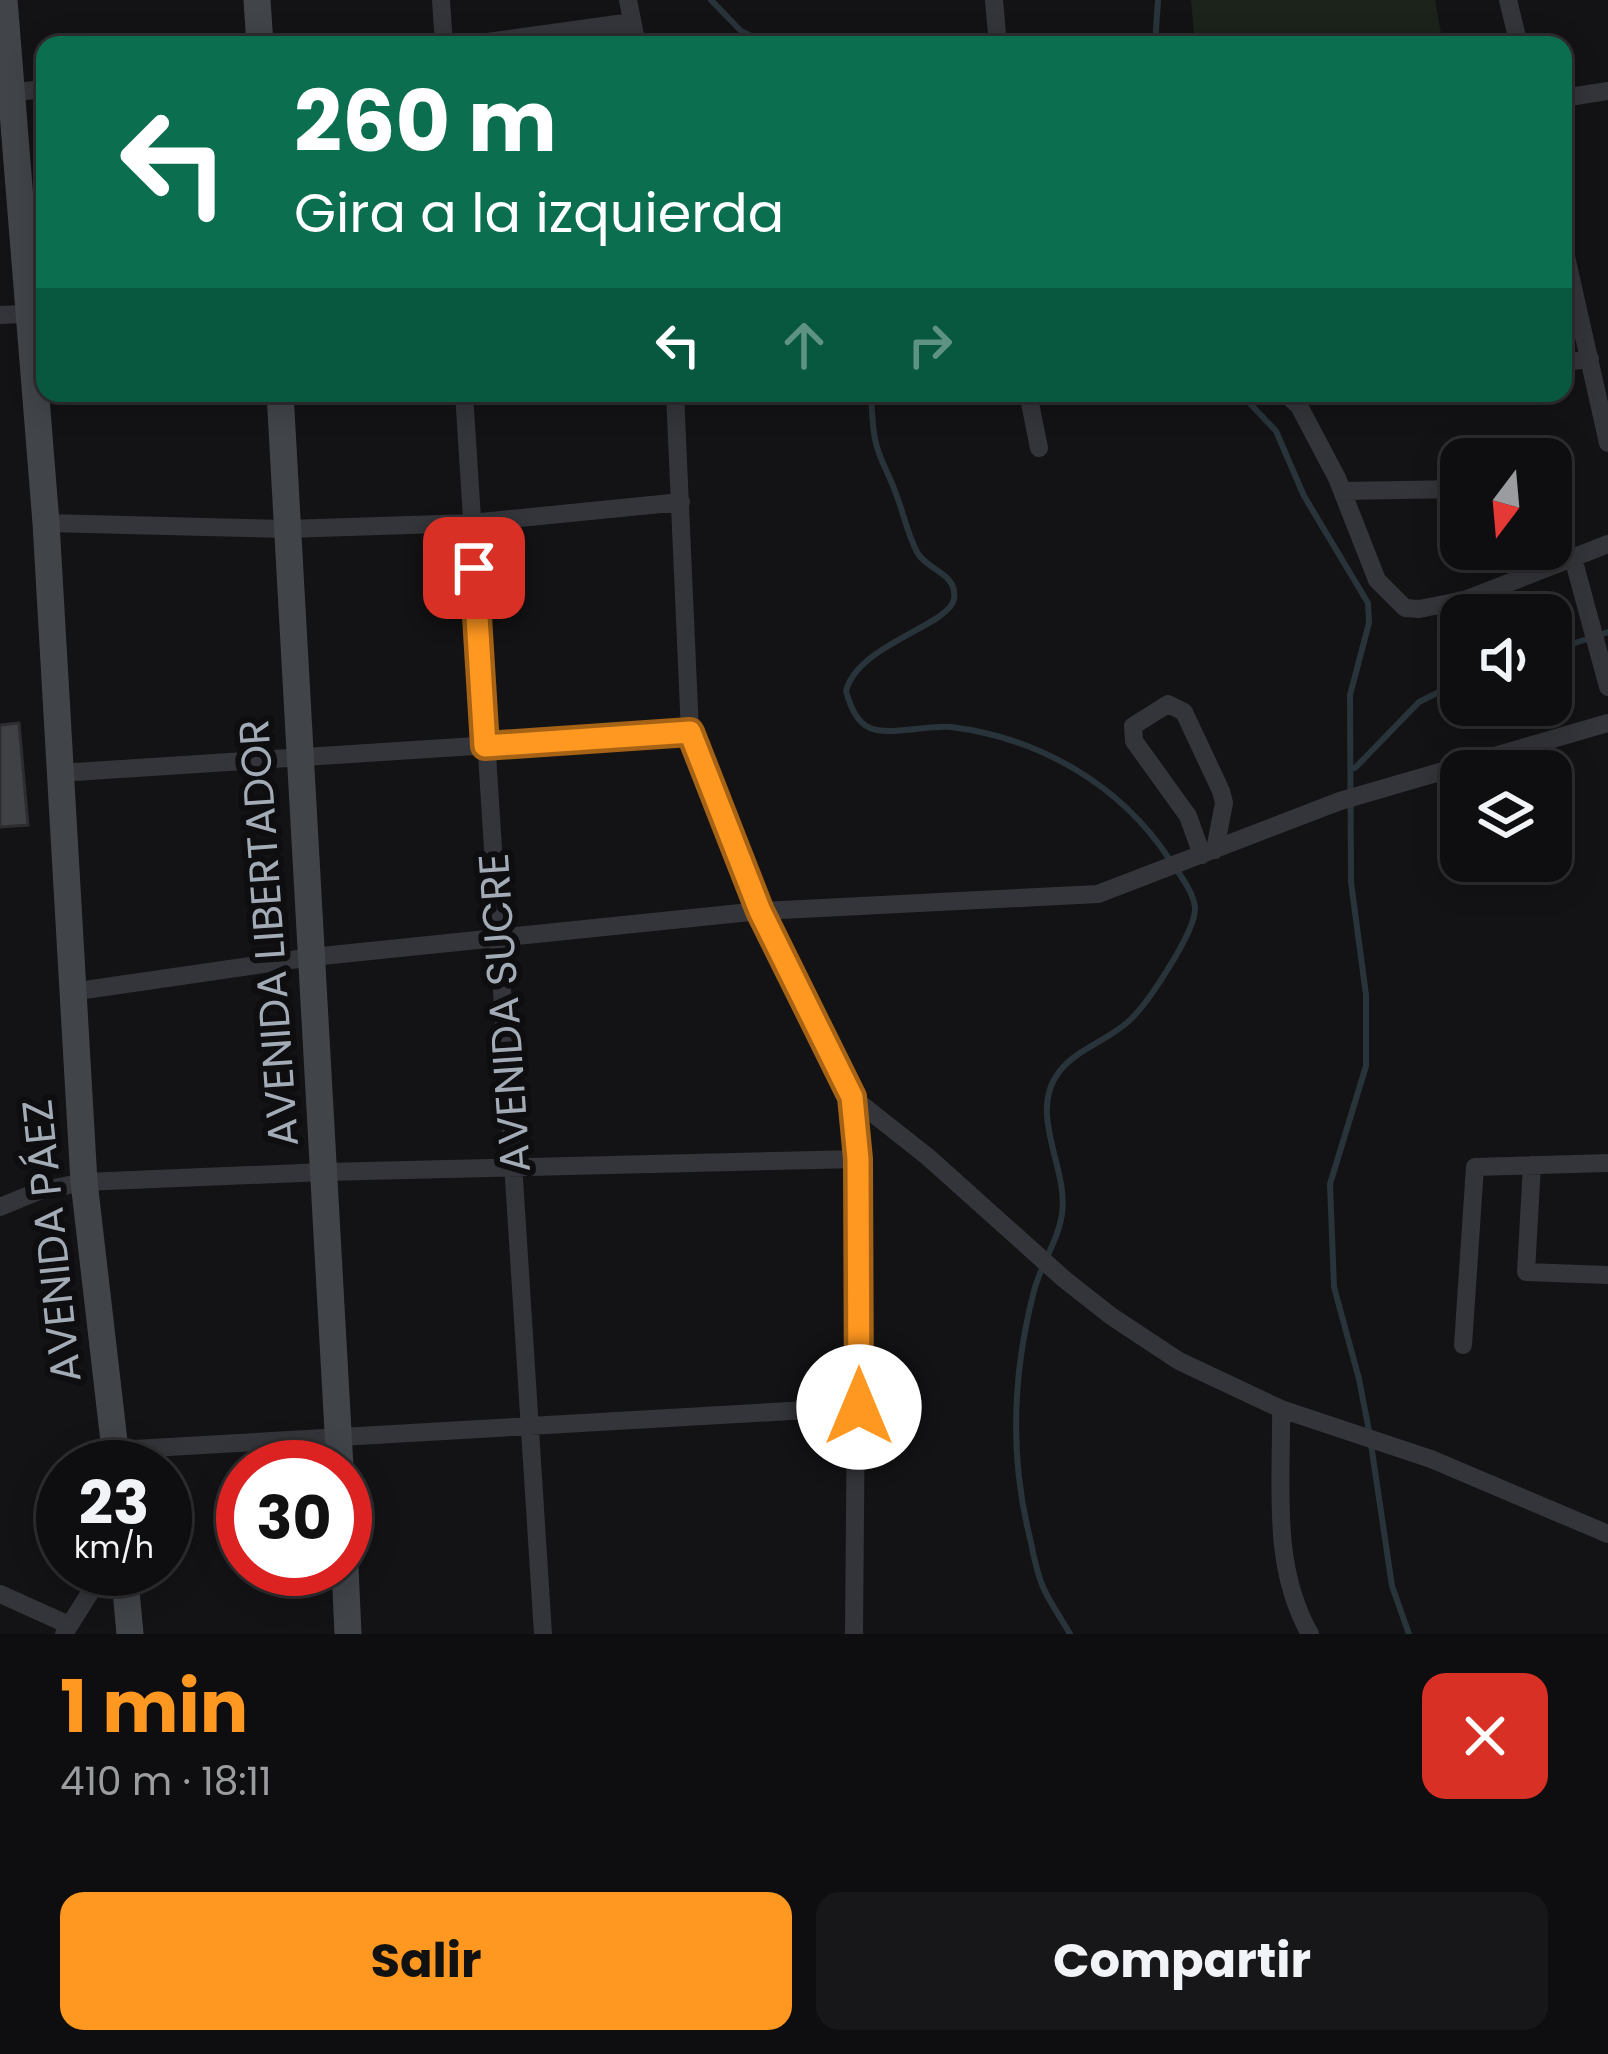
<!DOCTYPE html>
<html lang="es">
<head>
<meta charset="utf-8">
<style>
	:root { --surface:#0e0e10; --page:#171719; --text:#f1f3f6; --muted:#9b9c9f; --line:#2e2e30; --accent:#ff9821 }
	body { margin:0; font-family:Poppins,sans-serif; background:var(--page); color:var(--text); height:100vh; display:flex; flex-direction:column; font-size:45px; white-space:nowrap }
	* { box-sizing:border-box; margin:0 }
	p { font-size:39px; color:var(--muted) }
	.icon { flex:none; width:66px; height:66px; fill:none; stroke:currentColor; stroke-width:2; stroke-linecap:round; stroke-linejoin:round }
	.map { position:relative; height:1634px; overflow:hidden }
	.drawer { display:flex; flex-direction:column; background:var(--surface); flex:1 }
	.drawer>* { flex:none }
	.top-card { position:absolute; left:36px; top:36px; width:1536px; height:366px; border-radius:24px; box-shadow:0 6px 30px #0003,0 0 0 3px var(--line); background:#0b6e4f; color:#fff; overflow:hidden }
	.needle { width:78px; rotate:196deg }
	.fabs { position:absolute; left:1440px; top:438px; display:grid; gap:24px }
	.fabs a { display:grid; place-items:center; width:132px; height:132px; border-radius:24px; background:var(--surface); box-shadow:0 6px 30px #0003,0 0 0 3px var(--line); font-size:60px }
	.speed { position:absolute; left:36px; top:1440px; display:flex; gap:24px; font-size:60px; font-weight:700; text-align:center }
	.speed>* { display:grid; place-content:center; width:156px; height:156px; border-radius:50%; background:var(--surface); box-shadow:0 6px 30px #0003,0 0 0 3px var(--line); line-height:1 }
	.speed small { font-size:30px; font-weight:400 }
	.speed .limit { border:18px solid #d22; background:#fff; color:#111 }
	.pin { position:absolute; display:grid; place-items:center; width:102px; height:102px; color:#fff; margin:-51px; border-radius:24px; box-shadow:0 6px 18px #0006 }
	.me { position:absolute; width:132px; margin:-66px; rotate:0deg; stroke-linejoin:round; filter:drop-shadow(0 0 9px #0008) }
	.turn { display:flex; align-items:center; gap:42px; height:252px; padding:0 60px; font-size:54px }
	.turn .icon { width:156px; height:156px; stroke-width:2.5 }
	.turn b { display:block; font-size:84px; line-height:102px }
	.lanes { display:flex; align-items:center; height:114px; padding:0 60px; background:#0003; justify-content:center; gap:60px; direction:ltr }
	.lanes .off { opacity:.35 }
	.round { display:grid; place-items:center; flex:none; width:126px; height:126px; border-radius:24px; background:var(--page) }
	.head { display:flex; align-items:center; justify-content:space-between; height:204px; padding:0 60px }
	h1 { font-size:72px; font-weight:700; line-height:90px; color:var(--accent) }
	.primary-button { display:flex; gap:24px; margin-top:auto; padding:24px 60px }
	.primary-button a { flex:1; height:138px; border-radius:24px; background:var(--accent); color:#111; font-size:48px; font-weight:700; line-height:138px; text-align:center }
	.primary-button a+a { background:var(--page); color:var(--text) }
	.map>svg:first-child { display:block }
	.green { fill:#1b231b }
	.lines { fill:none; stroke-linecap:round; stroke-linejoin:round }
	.stream { stroke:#28343a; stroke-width:6 }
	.building { fill:#3f4145; stroke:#2d2d31; stroke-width:3 }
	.street { stroke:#34353a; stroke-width:18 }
	.secondary { stroke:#41454a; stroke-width:27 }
	.route-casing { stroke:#a66315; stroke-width:30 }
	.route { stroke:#ff9821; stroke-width:21 }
	.labels { text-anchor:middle; stroke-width:12; stroke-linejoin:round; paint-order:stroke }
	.street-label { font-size:42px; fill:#a3acb6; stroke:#0e0e10 }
</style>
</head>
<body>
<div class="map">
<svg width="1608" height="1634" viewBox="0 0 1608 1634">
	<rect width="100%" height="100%" fill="#131315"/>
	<path class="green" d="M1191,0H1435L1442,39L1329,45H1195Z"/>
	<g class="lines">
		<path class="stream" d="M711,0L741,31L770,45
			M1155,45L1158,0
			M871,393C872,408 872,424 875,439C878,457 889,474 895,491C903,511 907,533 917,552C927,571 958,573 954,599C949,626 858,644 846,691C850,705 856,722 870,728C889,736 928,725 951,727C1040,738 1121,785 1170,860C1179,874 1194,892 1195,908C1196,931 1149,1001 1132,1018C1111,1040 1077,1048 1059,1072C1027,1114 1069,1168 1062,1214C1058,1241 1041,1264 1034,1291C1013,1372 1009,1452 1029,1534C1033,1551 1036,1571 1043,1587C1050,1603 1061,1618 1070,1634
			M1240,393L1276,431L1304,496L1368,603L1369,623L1350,695L1351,882L1366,995V1066L1330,1184L1334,1287L1359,1379L1369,1431
			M1551,651L1608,632
			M1355,768L1419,702L1461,681
			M1371,1444L1392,1586L1409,1634"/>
	</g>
	<path class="building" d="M19,723L28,825L0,827V725Z"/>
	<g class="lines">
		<path class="street" d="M441,0L444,45
			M628,0L637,45
			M994,0L998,45
			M1508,0L1519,45
			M465,45L632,22
			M5,93L45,89
			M1563,98L1608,91
			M1563,243L1608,443
			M0,315L45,313
			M1563,362L1590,359
			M464,393L543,1634
			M675,393L690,732L760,911L852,1097L858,1159L854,1634
			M1028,393L1039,448
			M1285,393L1299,406L1337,478L1377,580L1405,608L1419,609L1465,600L1608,544
			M1343,491L1461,489
			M46,523L287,529L471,523L681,502
			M1551,529L1560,563
			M1573,558L1608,687
			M59,773L690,732
			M1202,855L1188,816L1134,741L1133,726L1168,704L1184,712L1221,791L1224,803L1215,850
			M71,992L312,957L760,911L1098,894L1340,801L1608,723
			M852,1097L928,1157L1064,1279L1111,1316L1179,1361L1281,1409L1431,1459L1608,1534
			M1532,1165L1526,1272L1608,1275
			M0,1207L39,1191L84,1182L324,1172L858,1159
			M1463,1345L1475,1167L1608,1163
			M1281,1409C1282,1485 1271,1566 1310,1634
			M116,1450L859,1407
			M0,1594L69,1625
			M64,1634L105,1569"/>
		<path class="secondary" d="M4,0L46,523L84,1182L117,1467
			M257,0L260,45
			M280,393L340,1467
			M345,1567L348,1634
			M124,1569L130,1634"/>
	</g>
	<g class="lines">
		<defs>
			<path id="route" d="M474,568L485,746L690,732L760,911L852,1097L858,1159L859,1407"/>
		</defs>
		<use href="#route" class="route-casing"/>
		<use href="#route" class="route"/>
	</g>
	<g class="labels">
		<g class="street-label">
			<text transform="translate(268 933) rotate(-94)" y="15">AVENIDA LIBERTADOR</text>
			<text transform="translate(504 1013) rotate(-94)" y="15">AVENIDA SUCRE</text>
			<text transform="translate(51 1241) rotate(-96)" y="15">AVENIDA PÁEZ</text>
		</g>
	</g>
</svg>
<div class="fabs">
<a><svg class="needle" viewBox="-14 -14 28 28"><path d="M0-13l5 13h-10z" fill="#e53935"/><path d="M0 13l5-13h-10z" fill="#9b9c9f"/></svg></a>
<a><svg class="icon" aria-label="sound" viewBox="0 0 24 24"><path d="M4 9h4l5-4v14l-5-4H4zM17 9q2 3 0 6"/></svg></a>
<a><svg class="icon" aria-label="layers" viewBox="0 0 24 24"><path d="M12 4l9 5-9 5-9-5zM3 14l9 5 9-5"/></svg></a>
</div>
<div class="speed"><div>23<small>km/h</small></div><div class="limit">30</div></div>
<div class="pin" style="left:474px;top:568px;background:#d93025"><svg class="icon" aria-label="arrive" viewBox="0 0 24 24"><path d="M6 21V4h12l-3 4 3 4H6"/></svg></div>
<svg class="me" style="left:859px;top:1407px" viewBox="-20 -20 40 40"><circle r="19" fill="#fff"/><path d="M0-13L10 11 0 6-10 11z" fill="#ff9821"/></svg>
<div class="top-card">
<div class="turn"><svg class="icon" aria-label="left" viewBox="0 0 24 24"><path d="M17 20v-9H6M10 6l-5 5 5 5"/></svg><div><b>260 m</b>Gira a la izquierda</div></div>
<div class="lanes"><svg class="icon" aria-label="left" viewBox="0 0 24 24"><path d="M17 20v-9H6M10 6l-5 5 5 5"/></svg><svg class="icon off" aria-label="ahead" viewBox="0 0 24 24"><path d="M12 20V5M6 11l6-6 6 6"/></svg><svg class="icon off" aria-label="right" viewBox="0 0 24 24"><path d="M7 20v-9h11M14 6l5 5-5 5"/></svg></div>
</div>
</div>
<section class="drawer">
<div class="head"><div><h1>1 min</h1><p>410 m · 18:11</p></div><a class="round" style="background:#d93025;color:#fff"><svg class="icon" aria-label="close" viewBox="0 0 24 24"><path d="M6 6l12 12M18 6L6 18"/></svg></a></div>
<div class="primary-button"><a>Salir</a><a>Compartir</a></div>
</section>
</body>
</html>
